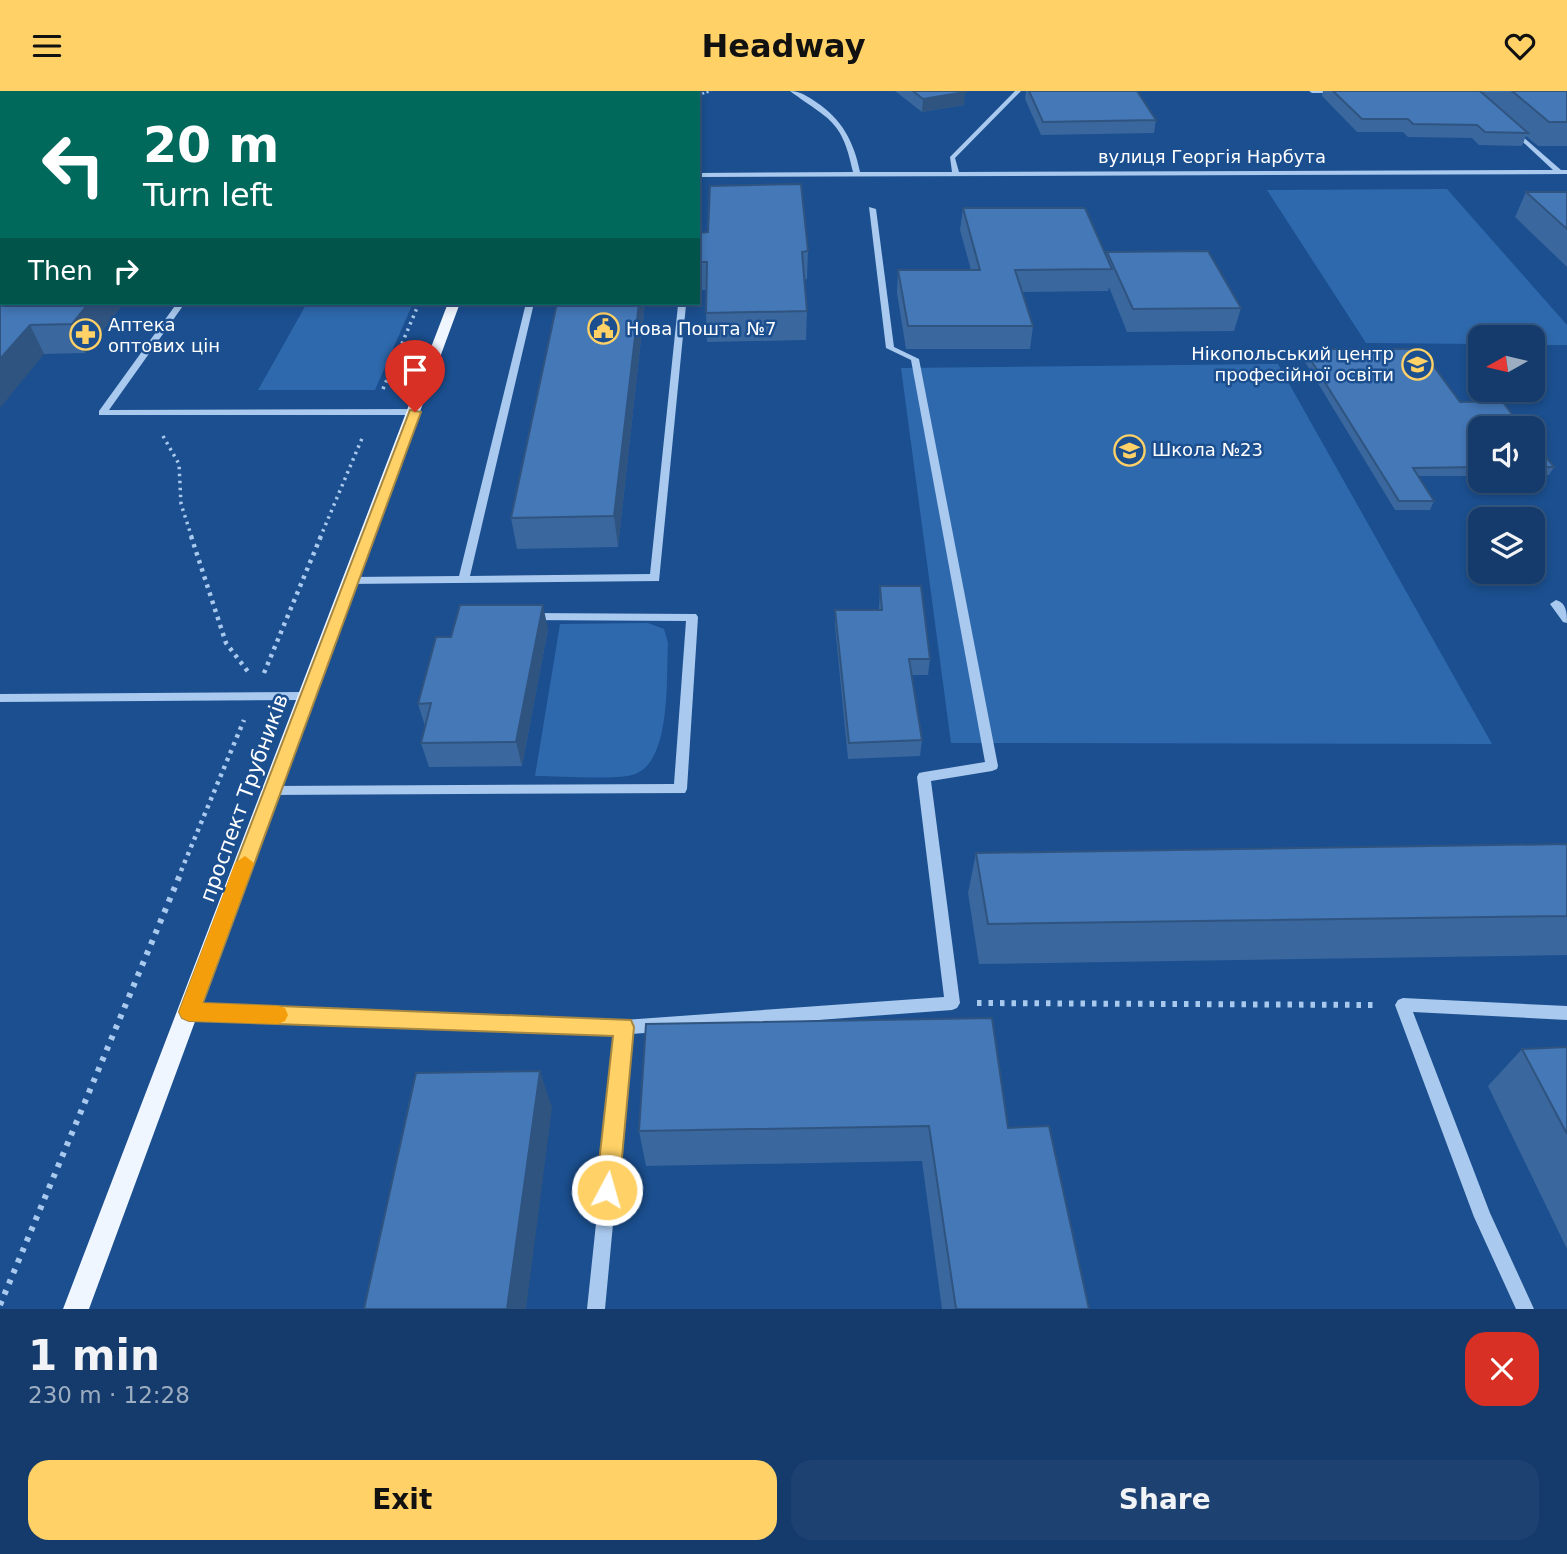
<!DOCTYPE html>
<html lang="en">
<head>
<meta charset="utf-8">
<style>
	:root { --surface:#143b6b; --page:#1d4271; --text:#f1f3f6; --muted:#9dadc1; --line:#33557e; --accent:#ffd166 }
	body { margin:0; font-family:"DejaVu Sans",sans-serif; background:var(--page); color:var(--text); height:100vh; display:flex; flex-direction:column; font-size:26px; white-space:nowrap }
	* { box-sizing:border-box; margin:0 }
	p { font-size:23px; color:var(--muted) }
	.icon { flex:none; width:38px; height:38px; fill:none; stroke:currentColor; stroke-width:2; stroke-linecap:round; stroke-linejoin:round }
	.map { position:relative; height:1218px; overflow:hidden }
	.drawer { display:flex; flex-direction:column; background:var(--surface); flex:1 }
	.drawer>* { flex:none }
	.banner { position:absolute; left:0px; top:0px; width:700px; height:214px; box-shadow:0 4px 10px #0003,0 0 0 2px var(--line); background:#00695c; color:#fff; overflow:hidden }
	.needle { width:46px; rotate:262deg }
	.fabs { position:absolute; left:1468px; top:234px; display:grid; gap:14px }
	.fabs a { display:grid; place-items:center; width:77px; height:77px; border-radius:14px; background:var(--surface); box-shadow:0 4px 10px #0003,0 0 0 2px var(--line); font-size:35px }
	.pin { position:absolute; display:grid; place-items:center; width:60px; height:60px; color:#fff; margin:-72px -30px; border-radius:50% 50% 50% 0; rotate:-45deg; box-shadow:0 0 7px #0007 }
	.pin .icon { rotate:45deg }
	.me { position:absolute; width:77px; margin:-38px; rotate:6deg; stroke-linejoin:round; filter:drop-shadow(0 0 5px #0008) }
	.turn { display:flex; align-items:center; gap:24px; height:147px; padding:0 28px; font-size:32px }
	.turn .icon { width:91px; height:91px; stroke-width:2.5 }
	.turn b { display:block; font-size:49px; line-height:60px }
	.then { display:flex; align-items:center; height:66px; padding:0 28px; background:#0003; gap:14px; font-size:26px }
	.round { display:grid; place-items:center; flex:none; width:74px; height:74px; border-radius:21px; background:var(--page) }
	.summary { display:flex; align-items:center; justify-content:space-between; height:119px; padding:0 28px }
	h1 { font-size:42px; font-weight:600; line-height:52px }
	.button { display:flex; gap:14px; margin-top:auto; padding:14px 28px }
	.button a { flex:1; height:80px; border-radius:21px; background:var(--accent); color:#111; font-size:28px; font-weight:600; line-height:80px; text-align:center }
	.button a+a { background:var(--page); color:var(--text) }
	header { display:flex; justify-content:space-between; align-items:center; height:91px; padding:0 28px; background:var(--accent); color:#111; font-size:32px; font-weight:600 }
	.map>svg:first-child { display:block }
	.green { fill:#2e69ad }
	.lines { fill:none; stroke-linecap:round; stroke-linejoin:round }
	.path-far3 { stroke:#a9c9ee; stroke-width:2.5; stroke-dasharray:2 2.5; stroke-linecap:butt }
	.path-far2 { stroke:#a9c9ee; stroke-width:3.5; stroke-dasharray:2.5 4.5; stroke-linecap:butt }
	.path-far1 { stroke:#a9c9ee; stroke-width:4.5; stroke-dasharray:3.5 5; stroke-linecap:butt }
	.path { stroke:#a9c9ee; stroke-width:6; stroke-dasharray:4.5 7; stroke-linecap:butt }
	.minor { fill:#a9c9ee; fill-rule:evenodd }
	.major { fill:#f0f6ff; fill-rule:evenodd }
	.wall { fill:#3a679d }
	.shaded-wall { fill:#305480 }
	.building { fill:#4478b7; stroke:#305480; stroke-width:2 }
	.route { fill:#ffd166; stroke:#a68842; stroke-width:2 }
	.slow { fill:#f59e0b }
	.labels { text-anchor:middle; stroke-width:5; stroke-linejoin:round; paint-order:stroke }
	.far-street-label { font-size:18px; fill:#fff; stroke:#1b4f8f }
	.far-poi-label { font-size:18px; fill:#fff; stroke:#1b4f8f; text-anchor:start }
	.street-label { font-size:21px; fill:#fff; stroke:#1b4f8f }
</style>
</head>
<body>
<header><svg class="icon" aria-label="menu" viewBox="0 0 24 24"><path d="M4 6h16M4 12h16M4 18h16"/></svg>Headway<svg class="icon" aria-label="heart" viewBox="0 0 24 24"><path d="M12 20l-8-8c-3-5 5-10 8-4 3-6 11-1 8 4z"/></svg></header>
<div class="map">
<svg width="1567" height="1218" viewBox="0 0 1567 1218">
	<rect width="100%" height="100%" fill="#1b4f8f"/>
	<path class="green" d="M1447,98L1567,234V254H1533V247H1480V253L1366,252L1267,99Z
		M307,212H413L375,299H258Z
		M1278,273L1492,653L951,652L901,277Z
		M648,532L664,538L668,552C666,586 672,674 632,684C612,689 559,685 535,685L560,533Z"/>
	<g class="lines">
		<path class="path-far3" d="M698,4L711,0"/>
		<path class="path-far2" d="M383,298L419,212
			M163,345L179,373L181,413L192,447
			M320,447L363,345"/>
		<path class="path-far1" d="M191,445L226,552L249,582
			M264,582L321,445
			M181,780L244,629"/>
		<path class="path" d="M977,912L1378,914
			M0,1214L182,779"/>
		<path class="minor" d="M148,0H154L146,2Z
			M790,0C800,0 807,5 816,11C842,28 854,51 860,81H952L950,66L1015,0H1021L955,67L959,81L1553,79L1512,41V39L1514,38L1561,79H1567V83L698,86V82L853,81C842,28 829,29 790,0Z
			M1309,0H1342L1339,2H1312Z
			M0,50H2V54H0Z
			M0,84H2V90H0Z
			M869,116L876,118L894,256L919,268L998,675L997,678L992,680L931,690L960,912L957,917L952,919L631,943L605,1218H587L616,943L189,928L184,926L181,921L184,916L189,914L624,929L944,906L917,686L919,682L924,681L985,671L911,269L886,257Z
			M177,212H185L109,319L415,318L420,321L415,324H99V320Z
			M526,212H534L470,485L650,483L678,214L683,212L686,214L659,490L346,493L344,490L346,487L350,486L459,485Z
			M1556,509C1567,512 1567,523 1567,532L1563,531L1550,513Z
			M528,522L696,523L698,526L687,698L685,702L266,704L264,700L266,696L271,695L674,693L686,530L524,529L522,526L524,523Z
			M307,601L313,605L307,609L0,611V603Z
			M1403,907L1567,915V929L1413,921L1490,1122L1534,1218H1516L1474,1126L1395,914L1398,909Z"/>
		<path class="major" d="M525,0H533L524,2Z
			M448,212H460L89,1218H63Z"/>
	</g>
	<path class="wall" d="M895,0H964V14L922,21Z
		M1026,0H1137L1156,29L1154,42L1041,44L1025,8Z
		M1323,0H1567V55H1538L1526,45L1522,55L1479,54L1472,47L1408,46L1403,41H1357L1322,5Z
		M2,12V29L0,25V13Z
		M1526,101H1567V176L1515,126Z
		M2,108V159H0V109Z
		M963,117L1106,165L1107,161L1241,217L1234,240L1127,241L1109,196L1108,200L1023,201L1033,235L1030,258H906L897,202L898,179H971L960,139Z
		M708,141L808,160L807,188L804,189L807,220L806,249L707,251L706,222V199H698V142Z
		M0,209L124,212L85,262L44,263Z
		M645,212L618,456L517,458L511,427Z
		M1304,258L1480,338V385H1418L1434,410L1430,419H1395L1302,266Z
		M1533,350L1554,376L1549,384L1533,385Z
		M880,495L930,568L928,584H912L922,649L920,665L848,668L835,535V519H879Z
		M548,538L522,675L429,676L421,652L425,635L418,613L451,546Z
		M1567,753V864L979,873L968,802L976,762Z
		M646,933L1008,1037L1089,1218H942L922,1070L646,1075L639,1040Z
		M1567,956V1158L1488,995L1522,958Z"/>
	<path class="shaded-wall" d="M75,0H103L101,2H73Z
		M341,0H358L356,2H340Z
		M965,1L964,14L922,21L923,8Z
		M89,212H124L85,262L72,233Z
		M639,212H645L618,456L614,425Z
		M30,234L44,263L0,317V268Z
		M543,514L548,538L522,675L516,651Z
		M540,980L552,1017L526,1218H507Z"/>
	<path class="building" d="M16,0H75L73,2H14Z
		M252,0H341L340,2H250Z
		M913,0H964L965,1L923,8Z
		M1029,0H1137L1156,29L1043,31Z
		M1333,0H1480L1528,42L1485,41L1477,34L1413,33L1408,28H1362Z
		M1512,0H1567V31H1549Z
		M801,93L808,160L802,161L807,220L706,222L707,171H698V142L708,141L710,95Z
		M1526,101H1567V138Z
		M2,108V132H0V109Z
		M963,117H1085L1112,178L1015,179L1033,235H908L898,179H980Z
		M1208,160L1241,217L1133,218L1107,161Z
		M0,209H2V212H89L72,233L30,234L0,268Z
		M557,212H639L614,425L511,427Z
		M1304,258H1421L1460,311L1502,310L1523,338H1480V376L1413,377L1434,410H1399Z
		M1533,350L1554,376H1533Z
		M880,495H921L930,568H909L922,649L849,652L835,519H882Z
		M460,514H543L516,651L421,652L431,612L418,613L436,546H451Z
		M1567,753V825L988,833L976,762Z
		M992,927L1008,1037L1049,1035L1089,1218H956L929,1035L639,1040L646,933Z
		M1567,956V1043L1522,958Z
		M540,980L507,1218H364L416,982Z"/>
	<path class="route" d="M410,319L421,321L203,912L631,929L634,936L619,1099L615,1107L607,1110L600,1107L596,1099L613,945L189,930L182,927L179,921Z"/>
	<path class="slow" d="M245,765L254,772L202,912L278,915L285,917L288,924L285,930L278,933L189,930L182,927L179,921L235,772Z"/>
	<defs>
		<symbol id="civic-ring" viewBox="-11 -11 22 22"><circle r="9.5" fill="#1b4f8f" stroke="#ffd166" stroke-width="1.5"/><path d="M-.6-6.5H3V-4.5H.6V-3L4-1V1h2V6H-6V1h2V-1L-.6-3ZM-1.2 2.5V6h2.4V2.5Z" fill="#ffd166"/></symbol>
		<symbol id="pharmacy-ring" viewBox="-11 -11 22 22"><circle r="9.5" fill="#1b4f8f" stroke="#ffd166" stroke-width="1.5"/><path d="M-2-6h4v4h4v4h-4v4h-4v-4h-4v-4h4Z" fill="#ffd166"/></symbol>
		<symbol id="university-ring" viewBox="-11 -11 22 22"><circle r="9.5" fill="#1b4f8f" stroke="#ffd166" stroke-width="1.5"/><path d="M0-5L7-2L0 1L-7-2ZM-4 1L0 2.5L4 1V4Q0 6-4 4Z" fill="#ffd166"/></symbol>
		<symbol id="school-ring" viewBox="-11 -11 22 22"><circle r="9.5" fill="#1b4f8f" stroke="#ffd166" stroke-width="1.5"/><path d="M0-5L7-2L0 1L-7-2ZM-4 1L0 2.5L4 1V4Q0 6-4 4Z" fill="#ffd166"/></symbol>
	</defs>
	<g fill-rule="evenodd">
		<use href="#civic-ring" x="586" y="220" width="35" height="35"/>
		<use href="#pharmacy-ring" x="68" y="226" width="35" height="35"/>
		<use href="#university-ring" x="1400" y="256" width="35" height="35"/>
		<use href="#school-ring" x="1112" y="342" width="35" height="35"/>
	</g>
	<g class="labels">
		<g class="far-street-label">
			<text x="1212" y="72">вулиця Георгія Нарбута</text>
		</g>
		<g class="far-poi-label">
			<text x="108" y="240">Аптека<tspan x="108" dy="21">оптових цін</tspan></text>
			<text x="626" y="244">Нова Пошта №7</text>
			<text x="1394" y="269" text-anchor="end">Нікопольський центр<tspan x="1394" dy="21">професійної освіти</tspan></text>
			<text x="1152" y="365">Школа №23</text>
		</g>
		<g class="street-label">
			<text transform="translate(244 707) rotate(-70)" y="7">проспект Трубників</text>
		</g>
	</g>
</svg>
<div class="fabs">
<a><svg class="needle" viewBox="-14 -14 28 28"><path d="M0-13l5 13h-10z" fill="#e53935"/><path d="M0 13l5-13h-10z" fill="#9dadc1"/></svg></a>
<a><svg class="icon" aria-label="sound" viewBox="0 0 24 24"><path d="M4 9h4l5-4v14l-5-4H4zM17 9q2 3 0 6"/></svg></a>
<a><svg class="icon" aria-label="layers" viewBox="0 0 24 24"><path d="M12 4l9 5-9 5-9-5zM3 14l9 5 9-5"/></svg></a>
</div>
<div class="pin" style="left:415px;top:321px;background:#d93025"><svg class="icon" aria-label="arrive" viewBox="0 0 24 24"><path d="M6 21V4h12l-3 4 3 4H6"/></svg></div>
<svg class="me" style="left:607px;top:1099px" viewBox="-20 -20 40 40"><circle r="17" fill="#ffd166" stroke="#fff" stroke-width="3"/><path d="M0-11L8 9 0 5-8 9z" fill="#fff"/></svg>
<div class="banner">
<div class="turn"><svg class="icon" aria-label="left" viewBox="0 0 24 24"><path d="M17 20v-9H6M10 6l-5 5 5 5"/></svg><div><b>20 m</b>Turn left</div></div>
<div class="then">Then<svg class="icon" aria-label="right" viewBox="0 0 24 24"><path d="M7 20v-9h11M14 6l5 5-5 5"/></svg></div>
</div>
</div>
<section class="drawer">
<div class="summary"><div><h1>1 min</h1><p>230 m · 12:28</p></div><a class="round" style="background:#d93025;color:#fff"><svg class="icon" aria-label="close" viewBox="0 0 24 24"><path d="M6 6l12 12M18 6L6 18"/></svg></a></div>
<div class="button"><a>Exit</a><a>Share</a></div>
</section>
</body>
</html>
